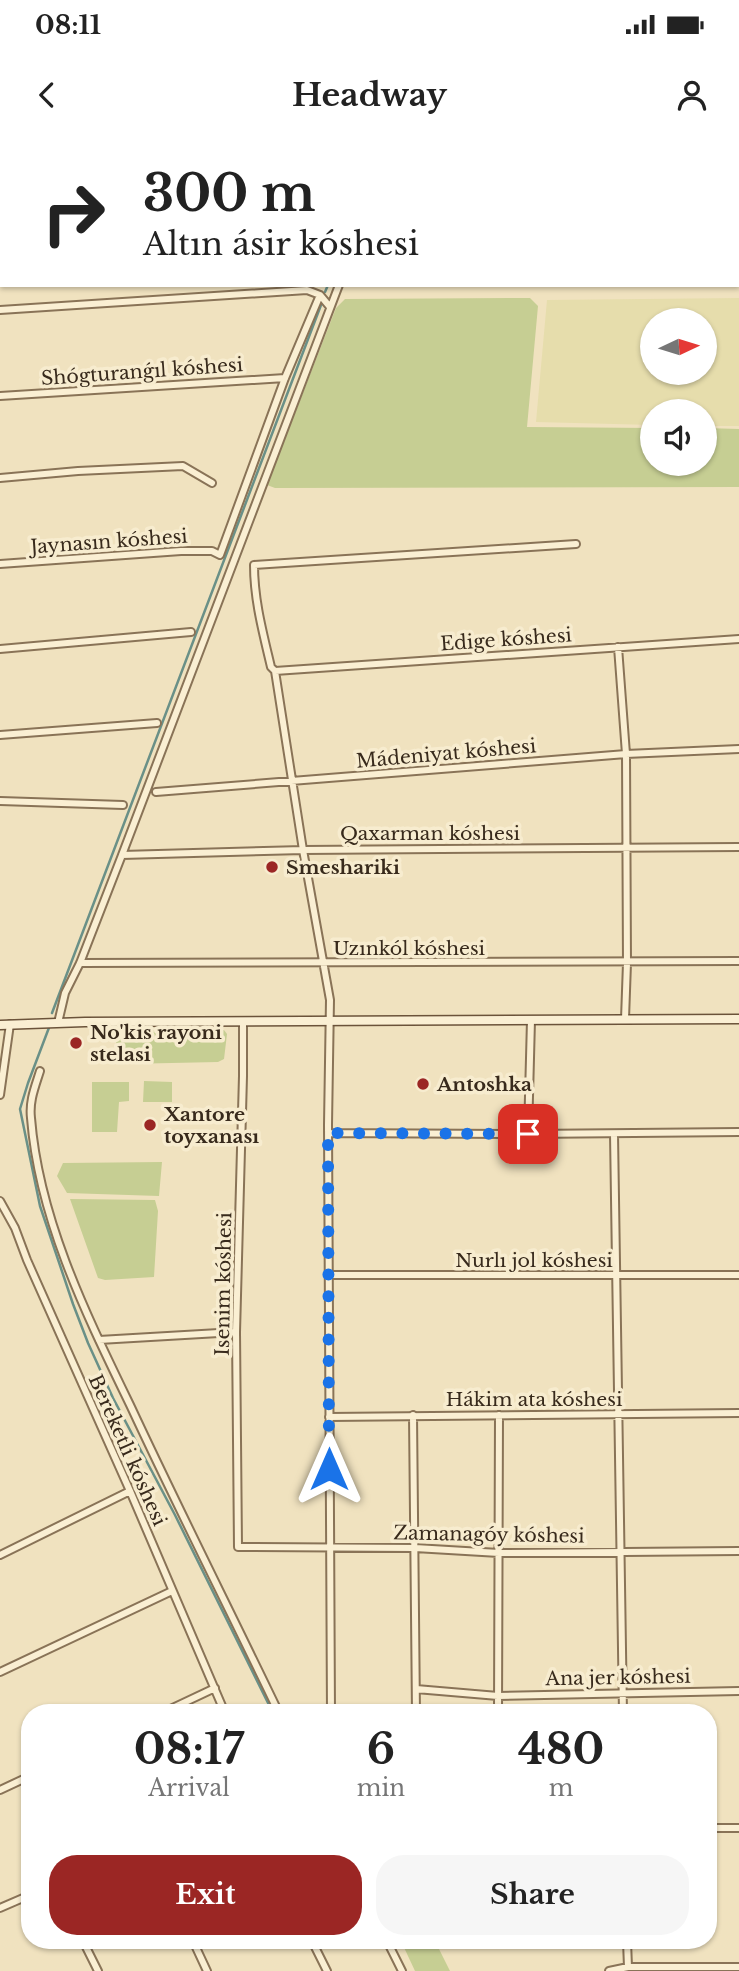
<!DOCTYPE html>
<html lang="en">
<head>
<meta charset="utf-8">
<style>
	:root { --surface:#fff; --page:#f6f6f6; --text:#222; --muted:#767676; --accent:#9b2624 }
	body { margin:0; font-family:"Libre Baskerville",serif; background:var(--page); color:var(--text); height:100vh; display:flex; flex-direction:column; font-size:26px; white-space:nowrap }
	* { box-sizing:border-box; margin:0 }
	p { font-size:23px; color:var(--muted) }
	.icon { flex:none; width:38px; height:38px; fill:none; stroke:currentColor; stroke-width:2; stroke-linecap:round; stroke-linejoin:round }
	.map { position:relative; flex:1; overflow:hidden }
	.side { position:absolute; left:21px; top:1564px; width:696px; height:245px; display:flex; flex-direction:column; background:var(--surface); border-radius:28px; box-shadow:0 2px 5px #0004 }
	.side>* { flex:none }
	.guide { position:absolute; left:0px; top:0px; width:740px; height:147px; box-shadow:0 2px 5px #0004; background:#fff; color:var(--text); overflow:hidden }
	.needle { width:46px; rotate:86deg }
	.fabs { position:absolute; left:640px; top:168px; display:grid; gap:14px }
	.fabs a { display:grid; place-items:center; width:77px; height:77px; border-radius:50%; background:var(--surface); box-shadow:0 2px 5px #0004; font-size:35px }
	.pin { position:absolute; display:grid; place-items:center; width:60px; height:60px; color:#fff; margin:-30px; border-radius:14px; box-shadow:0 4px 10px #0006 }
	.me { position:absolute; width:77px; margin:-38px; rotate:0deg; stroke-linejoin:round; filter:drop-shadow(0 0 5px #0008) }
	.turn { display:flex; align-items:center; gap:24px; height:147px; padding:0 28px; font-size:32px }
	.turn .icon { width:91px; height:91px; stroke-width:2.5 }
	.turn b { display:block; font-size:49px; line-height:60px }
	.eta { display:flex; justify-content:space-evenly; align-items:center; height:119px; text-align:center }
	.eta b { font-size:42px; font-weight:800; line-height:49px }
	.primary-button { display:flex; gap:14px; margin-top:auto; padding:14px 28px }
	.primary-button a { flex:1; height:80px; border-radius:28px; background:var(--accent); color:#fff; font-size:28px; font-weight:800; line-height:80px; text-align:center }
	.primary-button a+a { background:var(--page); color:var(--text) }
	.status { display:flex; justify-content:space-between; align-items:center; height:49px; padding:0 35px; background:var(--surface); direction:ltr }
	.status svg { height:19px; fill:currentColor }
	header { display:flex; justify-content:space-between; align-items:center; height:91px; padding:0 28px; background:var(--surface); font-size:32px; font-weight:800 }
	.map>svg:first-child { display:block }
	.farmland { fill:#e6ddac; fill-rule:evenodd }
	.green { fill:#c6ce93 }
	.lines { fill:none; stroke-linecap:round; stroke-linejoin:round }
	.stream { stroke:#6a9087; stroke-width:2.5 }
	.street-casing { stroke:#897357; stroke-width:10 }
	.secondary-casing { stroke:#6b533a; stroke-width:11 }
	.street { stroke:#faefd3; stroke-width:6 }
	.secondary { stroke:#faefd3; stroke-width:8 }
	.route { stroke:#1a73e8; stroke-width:12; stroke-dasharray:0 21.6 }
	.poi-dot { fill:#9b2624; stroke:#f7eccf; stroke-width:2.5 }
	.labels { text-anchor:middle; stroke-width:7; stroke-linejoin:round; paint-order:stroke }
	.street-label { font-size:19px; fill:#382a1c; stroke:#f7eccf }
	.poi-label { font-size:19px; font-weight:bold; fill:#382a1c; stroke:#f7eccf; text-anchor:start }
</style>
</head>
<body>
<div class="status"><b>08:11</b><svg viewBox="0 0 49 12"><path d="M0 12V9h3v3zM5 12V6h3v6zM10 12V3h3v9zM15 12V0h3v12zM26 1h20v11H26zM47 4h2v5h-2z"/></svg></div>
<header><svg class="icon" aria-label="back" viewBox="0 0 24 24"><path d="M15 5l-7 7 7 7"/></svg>Headway<svg class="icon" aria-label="person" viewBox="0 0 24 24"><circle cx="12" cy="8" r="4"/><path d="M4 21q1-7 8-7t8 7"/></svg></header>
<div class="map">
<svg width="739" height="1831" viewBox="0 0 739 1831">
	<rect width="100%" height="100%" fill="#f0e2bf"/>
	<path class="farmland" d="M401,0H739V44L738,2H400Z
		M739,158V286H705V271H653V285L536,282L547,160ZM653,180H705V233H653Z"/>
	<path class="green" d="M530,158L538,166L527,287L653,288V324H705V288L739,289V347L275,348L267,345L336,168L345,159Z
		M118,890H224L227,894L224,919L218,922L125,924L119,920L115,895Z
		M144,941L172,942V962H143Z
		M92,942H129V961L119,962L117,992H92Z
		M162,1022L159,1056L67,1053L57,1036L63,1023Z
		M70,1059L155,1060L158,1071L154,1137L105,1140L98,1138Z
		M401,1801H435L450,1831H415Z"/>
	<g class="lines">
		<path class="stream" d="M382,2V0
			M325,152L328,145
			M52,873L321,165
			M50,885L28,943L20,969L40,1066L73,1164L88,1203L113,1258L175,1375L273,1573"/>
		<defs>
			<path id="street" d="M42,2L69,0
				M393,2L394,0
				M0,4H2
				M0,89H2
				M0,170L307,150L320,155L330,167
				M0,256L285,238
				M0,338L78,331L183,326L212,343
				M0,424L181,411H212L220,415L285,238L320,155
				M618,507L626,614L627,823L625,879
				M0,509L191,492
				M275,531L739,499
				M0,595L157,583
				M156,652L626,614L739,609
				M0,661L123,665
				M122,715L303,710L739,707
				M80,823L739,821
				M243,882V936L236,1192L238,1407L415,1408L499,1413L739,1411
				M58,883L65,853L80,823L122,715L339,145
				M40,931C35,947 29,961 31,978C39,1080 87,1176 131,1267C179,1370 230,1471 279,1573
				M0,955L10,884
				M328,993L528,994L739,992
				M528,994L531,880
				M614,994L623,1573
				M0,1061L15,1088L27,1120L130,1351L225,1573
				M329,1135H739
				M99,1200L236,1192
				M413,1275L416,1573
				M329,1277L739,1273
				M0,1415L130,1351
				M0,1532L172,1451
				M416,1549L498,1556L739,1551
				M162,1573L215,1548
				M331,1573L328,985L330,860L303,710L275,531L271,527C263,493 254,460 254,425L576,404
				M498,1573L499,1275
				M0,1650L30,1636
				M709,1688H739
				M0,1768L30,1755
				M85,1801L86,1807L98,1831
				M193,1801L207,1831
				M312,1801L327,1831
				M387,1801L402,1831
				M627,1801L628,1827
				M609,1831L628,1827H739"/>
			<path id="secondary" d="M0,885L85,882L739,879"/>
		</defs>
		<use href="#street" class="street-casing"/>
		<use href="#secondary" class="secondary-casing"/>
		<use href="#street" class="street"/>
		<use href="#secondary" class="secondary"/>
	</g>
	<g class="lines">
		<path class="route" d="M329,1329L328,993L528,994"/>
	</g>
	<g class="poi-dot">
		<circle cx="272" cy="727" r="7"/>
		<circle cx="76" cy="903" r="7"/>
		<circle cx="423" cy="944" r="7"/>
		<circle cx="150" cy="985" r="7"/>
	</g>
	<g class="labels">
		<g class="street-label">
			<text transform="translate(142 231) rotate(-4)" y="7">Shógturanǵıl kóshesi</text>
			<text transform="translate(109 401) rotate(-4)" y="7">Jaynasın kóshesi</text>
			<text transform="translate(506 499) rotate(-4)" y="7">Edige kóshesi</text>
			<text transform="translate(446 613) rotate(-5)" y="7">Mádeniyat kóshesi</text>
			<text x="430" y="700">Qaxarman kóshesi</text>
			<text x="409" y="815">Uzınkól kóshesi</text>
			<text x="534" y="1127">Nurlı jol kóshesi</text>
			<text transform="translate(223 1144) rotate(-89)" y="7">Isenim kóshesi</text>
			<text x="534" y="1266">Hákim ata kóshesi</text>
			<text transform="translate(128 1310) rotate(66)" y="7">Bereketli kóshesi</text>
			<text transform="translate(489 1394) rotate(1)" y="7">Zamanagóy kóshesi</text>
			<text transform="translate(618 1537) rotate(-1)" y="7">Ana jer kóshesi</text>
		</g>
		<g class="poi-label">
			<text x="286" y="734">Smeshariki</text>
			<text x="90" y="899">No'kis rayoni<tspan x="90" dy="22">stelasi</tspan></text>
			<text x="437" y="951">Antoshka</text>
			<text x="164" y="981">Xantore<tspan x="164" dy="22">toyxanası</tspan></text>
		</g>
	</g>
</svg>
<div class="fabs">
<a><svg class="needle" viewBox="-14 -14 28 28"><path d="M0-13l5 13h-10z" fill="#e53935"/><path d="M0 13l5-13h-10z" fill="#767676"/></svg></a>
<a><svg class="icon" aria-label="sound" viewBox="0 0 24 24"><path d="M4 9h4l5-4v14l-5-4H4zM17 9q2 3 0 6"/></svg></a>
</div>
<div class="pin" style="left:528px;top:994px;background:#d93025"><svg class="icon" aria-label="arrive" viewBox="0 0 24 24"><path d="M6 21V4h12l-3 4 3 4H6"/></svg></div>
<svg class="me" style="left:329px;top:1329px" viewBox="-20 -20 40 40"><path d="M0-17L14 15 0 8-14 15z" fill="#1a73e8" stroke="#fff" stroke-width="4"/></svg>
<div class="guide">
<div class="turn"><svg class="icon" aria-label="right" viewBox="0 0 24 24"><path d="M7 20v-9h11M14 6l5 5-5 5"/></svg><div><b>300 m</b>Altın ásir kóshesi</div></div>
</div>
<section class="side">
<div class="eta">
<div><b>08:17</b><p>Arrival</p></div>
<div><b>6</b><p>min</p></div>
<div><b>480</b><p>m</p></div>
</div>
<div class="primary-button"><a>Exit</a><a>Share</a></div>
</section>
</div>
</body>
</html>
